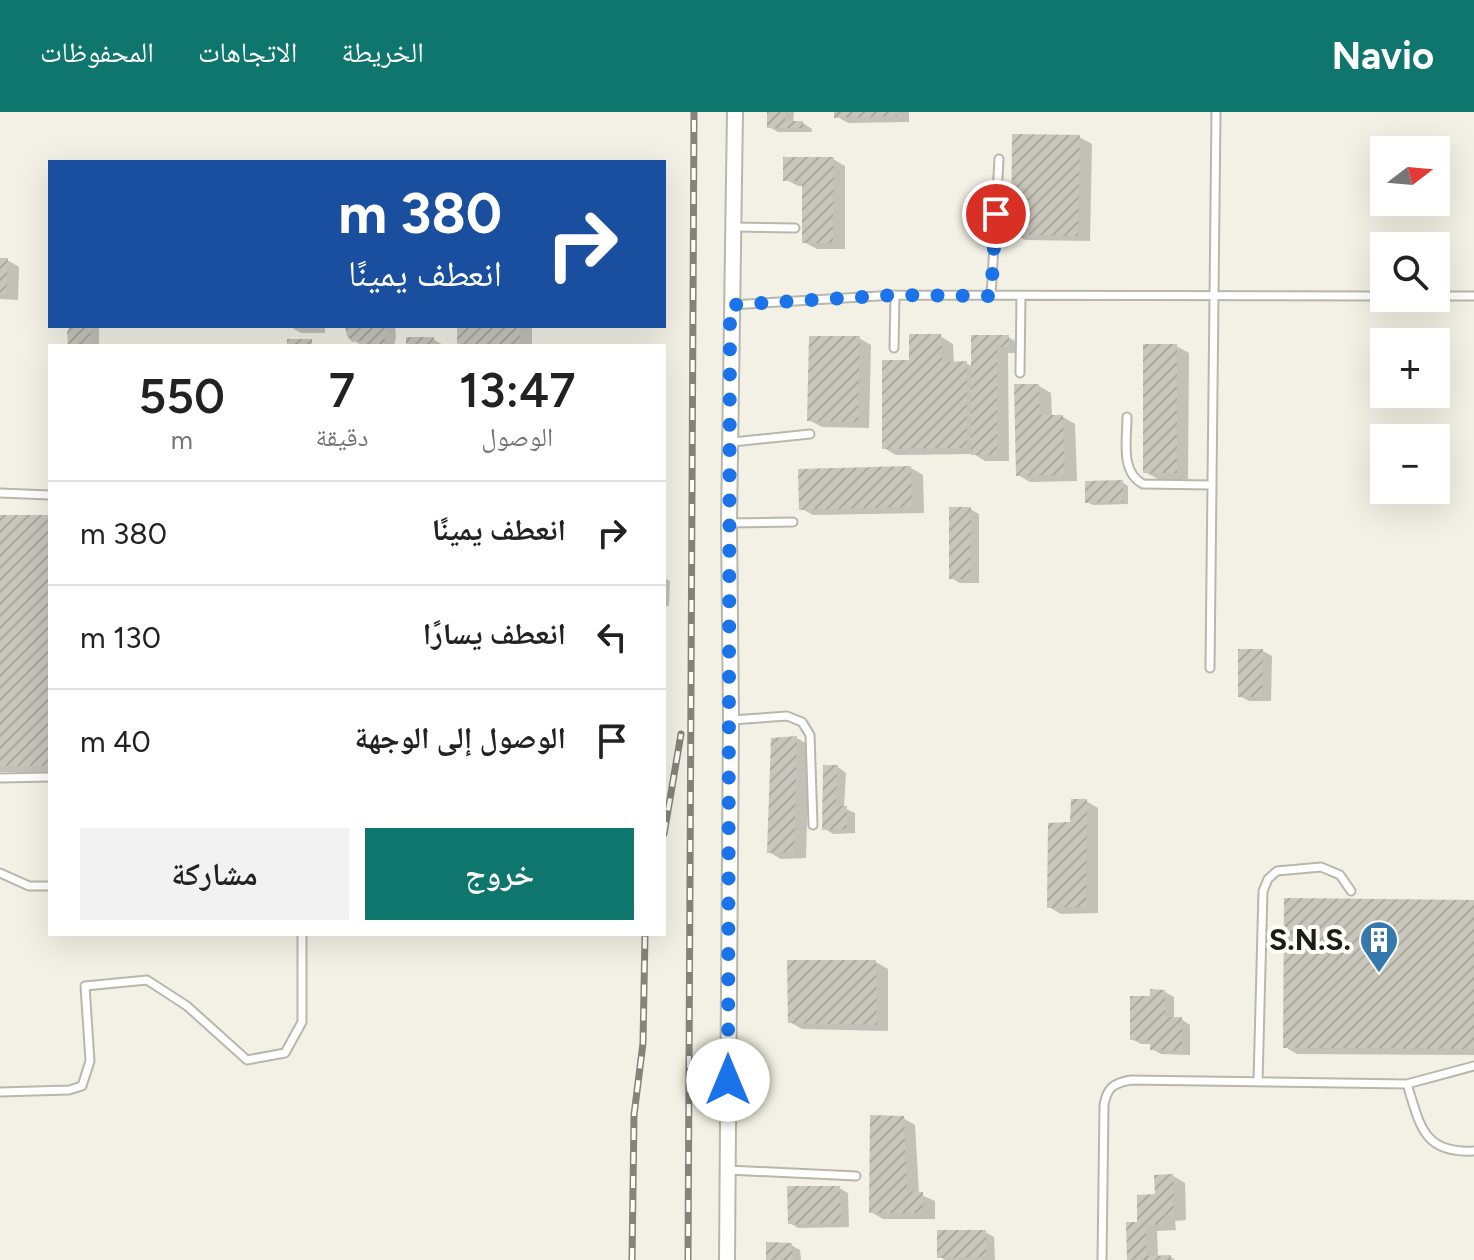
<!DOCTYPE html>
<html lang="ar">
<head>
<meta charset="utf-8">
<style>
	:root { --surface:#fff; --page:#f2f2f2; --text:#222; --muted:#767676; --line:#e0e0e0; --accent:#0f766e }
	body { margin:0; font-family:Figtree,"Noto Naskh Arabic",sans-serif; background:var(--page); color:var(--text); direction:rtl; height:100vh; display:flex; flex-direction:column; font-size:30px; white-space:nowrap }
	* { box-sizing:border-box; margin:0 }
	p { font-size:26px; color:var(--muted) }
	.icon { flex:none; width:44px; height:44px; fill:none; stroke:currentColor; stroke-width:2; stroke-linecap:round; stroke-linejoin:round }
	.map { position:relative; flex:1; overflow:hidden; direction:ltr }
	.panel { position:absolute; left:48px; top:232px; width:618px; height:592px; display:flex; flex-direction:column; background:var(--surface); border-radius:0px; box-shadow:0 8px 32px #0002; direction:rtl }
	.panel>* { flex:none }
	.banner { position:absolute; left:48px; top:48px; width:618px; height:168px; border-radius:0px; box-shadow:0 8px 32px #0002; direction:rtl; background:#1a4fa0; color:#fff; overflow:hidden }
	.needle { width:52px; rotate:74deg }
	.fabs { position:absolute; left:1370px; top:24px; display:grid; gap:16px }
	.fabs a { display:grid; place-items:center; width:80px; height:80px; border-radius:0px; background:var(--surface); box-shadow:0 8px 32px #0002; font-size:40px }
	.pin { position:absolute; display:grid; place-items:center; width:68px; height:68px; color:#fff; margin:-34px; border:4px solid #fff; border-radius:50%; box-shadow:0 2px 8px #0007 }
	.me { position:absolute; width:88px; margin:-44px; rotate:0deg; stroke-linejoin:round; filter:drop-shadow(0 0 6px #0008) }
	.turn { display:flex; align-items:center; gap:28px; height:168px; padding:0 32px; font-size:36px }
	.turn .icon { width:104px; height:104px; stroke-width:2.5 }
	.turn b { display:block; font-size:56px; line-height:68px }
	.eta { display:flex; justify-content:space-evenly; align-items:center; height:136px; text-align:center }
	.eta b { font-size:48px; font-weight:600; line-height:56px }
	.action { display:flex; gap:16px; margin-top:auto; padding:16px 32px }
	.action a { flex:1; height:92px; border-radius:0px; background:var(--accent); color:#fff; font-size:32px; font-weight:600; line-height:92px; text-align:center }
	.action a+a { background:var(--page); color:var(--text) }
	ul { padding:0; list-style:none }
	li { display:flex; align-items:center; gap:24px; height:104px; padding:0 32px; border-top:2px solid var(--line) }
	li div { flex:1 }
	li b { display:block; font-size:30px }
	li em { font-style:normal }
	header { display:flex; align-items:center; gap:48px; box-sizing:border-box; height:112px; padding:0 40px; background:var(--accent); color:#fff }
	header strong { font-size:38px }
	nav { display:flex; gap:44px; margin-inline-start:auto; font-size:28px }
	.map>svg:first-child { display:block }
	.shadow { fill:#0003 }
	.building { fill:url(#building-hatch) }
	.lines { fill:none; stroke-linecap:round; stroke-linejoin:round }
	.lane-casing { stroke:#b9b7ab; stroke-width:11 }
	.street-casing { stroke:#b9b7ab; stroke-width:18 }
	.lane { stroke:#fff; stroke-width:7 }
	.street { stroke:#fff; stroke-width:14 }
	.rail-casing { stroke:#85847b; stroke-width:7 }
	.rail { stroke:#fffef9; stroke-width:4; stroke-dasharray:12; stroke-linecap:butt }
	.route { stroke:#1a73e8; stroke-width:14; stroke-dasharray:0 25.2 }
	.labels { text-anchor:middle; stroke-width:8; stroke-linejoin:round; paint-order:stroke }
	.poi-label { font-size:30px; font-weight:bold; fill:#1d1d18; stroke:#fffef9; text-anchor:end }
</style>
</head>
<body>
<header>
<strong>Navio</strong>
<nav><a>الخريطة</a><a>الاتجاهات</a><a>المحفوظات</a></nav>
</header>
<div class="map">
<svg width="1474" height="1148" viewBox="0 0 1474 1148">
	<defs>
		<pattern id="building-hatch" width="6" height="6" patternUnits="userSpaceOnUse" patternTransform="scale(2)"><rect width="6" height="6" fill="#c8c6bb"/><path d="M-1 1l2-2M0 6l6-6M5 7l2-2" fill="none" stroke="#abaaa0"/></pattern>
	</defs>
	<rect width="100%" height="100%" fill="#f3f1e5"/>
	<path class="shadow" d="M769,0H794L793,11H803L812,17V20H778L769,15Z
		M836,0H909V10L848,11L836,4Z
		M1079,25L1092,32L1090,129L1025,128L1013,121Z
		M833,47L845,54V137H817L804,130V74H798L785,67Z
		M0,148H7L19,155L18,188L0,187Z
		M72,214H99V234H70Z
		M289,214H325V221H301Z
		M348,214H395L396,225L394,234H363L353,228Z
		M459,214H532V234H459Z
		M940,224L953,232L954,251H966L973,255L1008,225L1021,232V241H1008L1009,349H985L974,342L896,343L884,336L911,250Z
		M859,226L871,233L869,316L822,315L809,308Z
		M433,227L445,234H408Z
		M1176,234L1189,241L1188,367H1158L1145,360Z
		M1039,274L1051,281L1052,305H1063L1075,312L1077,369L1030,370L1018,363Z
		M911,356L923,363L924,401L813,403L801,396Z
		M1122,370L1128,374V392L1093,393L1087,390Z
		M970,397L979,402V471H960L951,466Z
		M0,405H50V660H0Z
		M664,466L670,469L669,494H664Z
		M1263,539L1272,544L1271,589H1249L1240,584Z
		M797,626L809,633L806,746L781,747L769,740Z
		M838,655L846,661L844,696L855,701V721L833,722L824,716Z
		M1086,689L1098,696V801L1061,802L1049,795Z
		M1474,790V943L1297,942L1285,935Z
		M876,850L888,857V919L802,917L790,910Z
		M1165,880L1174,885V907H1181L1190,913V943L1161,942L1152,937V932H1141L1132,927L1152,886Z
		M903,1006L915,1013L919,1082L935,1089V1107H883L871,1100Z
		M1173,1064L1185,1071L1186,1108L1175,1109L1176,1118L1157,1119L1158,1145H1171L1175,1148H1130L1139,1112Z
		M839,1076L848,1081L849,1115L798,1116L790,1111Z
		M985,1120L994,1125L995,1148H945L939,1144Z
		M791,1133L800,1138L801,1148H768Z"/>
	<path class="building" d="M767,0H785V9H803L804,16H767Z
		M834,0H897V4L834,6Z
		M1012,22L1080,23L1078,124L1011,122Z
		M783,45H834L833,131H802V69H783Z
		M0,146H8L6,182H0Z
		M70,214H91V234H68L67,220Z
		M345,214H387L384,233L361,234L360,229L352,230L347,224Z
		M457,214H520V234H457Z
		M909,222H941L942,250L967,249V336L882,337V248H909Z
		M971,223H1009V235H997V343H971Z
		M809,224H860L858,310L807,309Z
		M406,225H434V234H406Z
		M287,227H312V234H287Z
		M1143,232H1177V361H1143Z
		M1014,272H1039L1040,303H1063L1065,363L1016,364Z
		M911,354L912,395L799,398L798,357Z
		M1123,368V390L1085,391V369Z
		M949,395H971L970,467H949Z
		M0,403H50V654H0Z
		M1238,537H1263L1262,585H1238Z
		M797,624L794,740L767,741L771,626Z
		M823,653H838L836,693L847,694V717L822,718Z
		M1071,687H1087L1086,795L1047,796L1048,711L1070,710Z
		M1284,786L1474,788V937L1283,936Z
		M787,848H876L877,913L788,911Z
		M1150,877L1165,878V905H1182V939L1150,938V929L1130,928V884H1150Z
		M870,1003L904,1004L907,1079L923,1080V1101H869Z
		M1173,1062L1174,1103H1164V1112L1146,1113V1144L1171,1143V1148H1127L1126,1110H1137V1083L1155,1082L1154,1063Z
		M787,1074H840L841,1111L788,1112Z
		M937,1118H986V1145L937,1146Z
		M766,1130L792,1131L793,1148H766Z"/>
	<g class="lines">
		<defs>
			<path id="lane" d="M733,115L795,116
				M991,184L999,47
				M1436,184H1474
				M730,193L895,183L1384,184
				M894,236L895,183
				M1020,261L1021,184
				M1127,305C1127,328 1120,360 1143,372L1211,373
				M732,330L810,322
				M0,381L50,383
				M729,411L793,410
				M1210,556L1216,0
				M731,608L787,604L802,610L810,623L813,713
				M0,666L50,665
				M0,761L29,774H50
				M1258,970L1263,779L1268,767L1277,759L1321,755L1340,763L1351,779
				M1407,972L1474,954
				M0,980L69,978L82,974L90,949L85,874L147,868L187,894L247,948L285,941L302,910V822
				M728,1058L856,1064
				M1102,1148L1104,993C1107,976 1113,971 1131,968L1407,972C1420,1013 1423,1042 1474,1039"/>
			<path id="street" d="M727,1148L731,608L729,411L735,0"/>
		</defs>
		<use href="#lane" class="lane-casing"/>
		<use href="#street" class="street-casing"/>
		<use href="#lane" class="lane"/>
		<use href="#street" class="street"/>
		<defs>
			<path id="rail" d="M664,722L681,622
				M632,1148L634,1003L643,931L645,822
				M688,1148L694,0"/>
		</defs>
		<use href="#rail" class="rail-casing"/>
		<use href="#rail" class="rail"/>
	</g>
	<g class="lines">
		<path class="route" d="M728,968L730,193L895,183L991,184L996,102"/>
	</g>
	<defs>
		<symbol id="building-pin" viewBox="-11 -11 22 30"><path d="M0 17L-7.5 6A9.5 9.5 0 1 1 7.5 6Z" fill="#3478ad" stroke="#fffef9"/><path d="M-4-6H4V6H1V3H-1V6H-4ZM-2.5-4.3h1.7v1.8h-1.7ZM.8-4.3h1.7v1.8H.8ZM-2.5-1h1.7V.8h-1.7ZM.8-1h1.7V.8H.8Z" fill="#fff"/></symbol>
	</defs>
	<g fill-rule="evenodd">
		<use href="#building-pin" x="1357" y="806" width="44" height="60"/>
	</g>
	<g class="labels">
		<g class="poi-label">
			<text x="1351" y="838">S.N.S.</text>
		</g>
	</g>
</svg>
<div class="fabs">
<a><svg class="needle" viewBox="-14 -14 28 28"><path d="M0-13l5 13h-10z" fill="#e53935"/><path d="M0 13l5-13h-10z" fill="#767676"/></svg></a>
<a><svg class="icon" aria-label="search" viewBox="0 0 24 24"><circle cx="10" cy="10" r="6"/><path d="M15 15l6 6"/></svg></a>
<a>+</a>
<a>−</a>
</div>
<div class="pin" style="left:996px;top:102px;background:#d93025"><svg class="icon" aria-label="arrive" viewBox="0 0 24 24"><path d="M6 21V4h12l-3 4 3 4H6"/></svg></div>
<svg class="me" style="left:728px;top:968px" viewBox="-20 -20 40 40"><circle r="19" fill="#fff"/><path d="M0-13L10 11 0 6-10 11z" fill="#1a73e8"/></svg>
<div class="banner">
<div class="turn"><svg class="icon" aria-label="right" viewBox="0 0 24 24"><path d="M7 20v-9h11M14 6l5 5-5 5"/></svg><div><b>380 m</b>انعطف يمينًا</div></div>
</div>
<section class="panel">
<div class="eta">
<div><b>13:47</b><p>الوصول</p></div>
<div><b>7</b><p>دقيقة</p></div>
<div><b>550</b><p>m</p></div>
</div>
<ul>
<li><svg class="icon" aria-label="right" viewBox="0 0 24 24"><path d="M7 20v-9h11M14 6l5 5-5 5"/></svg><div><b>انعطف يمينًا</b></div><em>380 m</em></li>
<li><svg class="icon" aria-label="left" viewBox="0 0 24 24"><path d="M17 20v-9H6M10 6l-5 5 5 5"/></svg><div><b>انعطف يسارًا</b></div><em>130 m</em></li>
<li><svg class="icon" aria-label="arrive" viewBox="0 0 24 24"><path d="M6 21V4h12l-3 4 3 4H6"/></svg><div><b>الوصول إلى الوجهة</b></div><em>40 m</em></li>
</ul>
<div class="action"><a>خروج</a><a>مشاركة</a></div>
</section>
</div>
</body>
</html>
